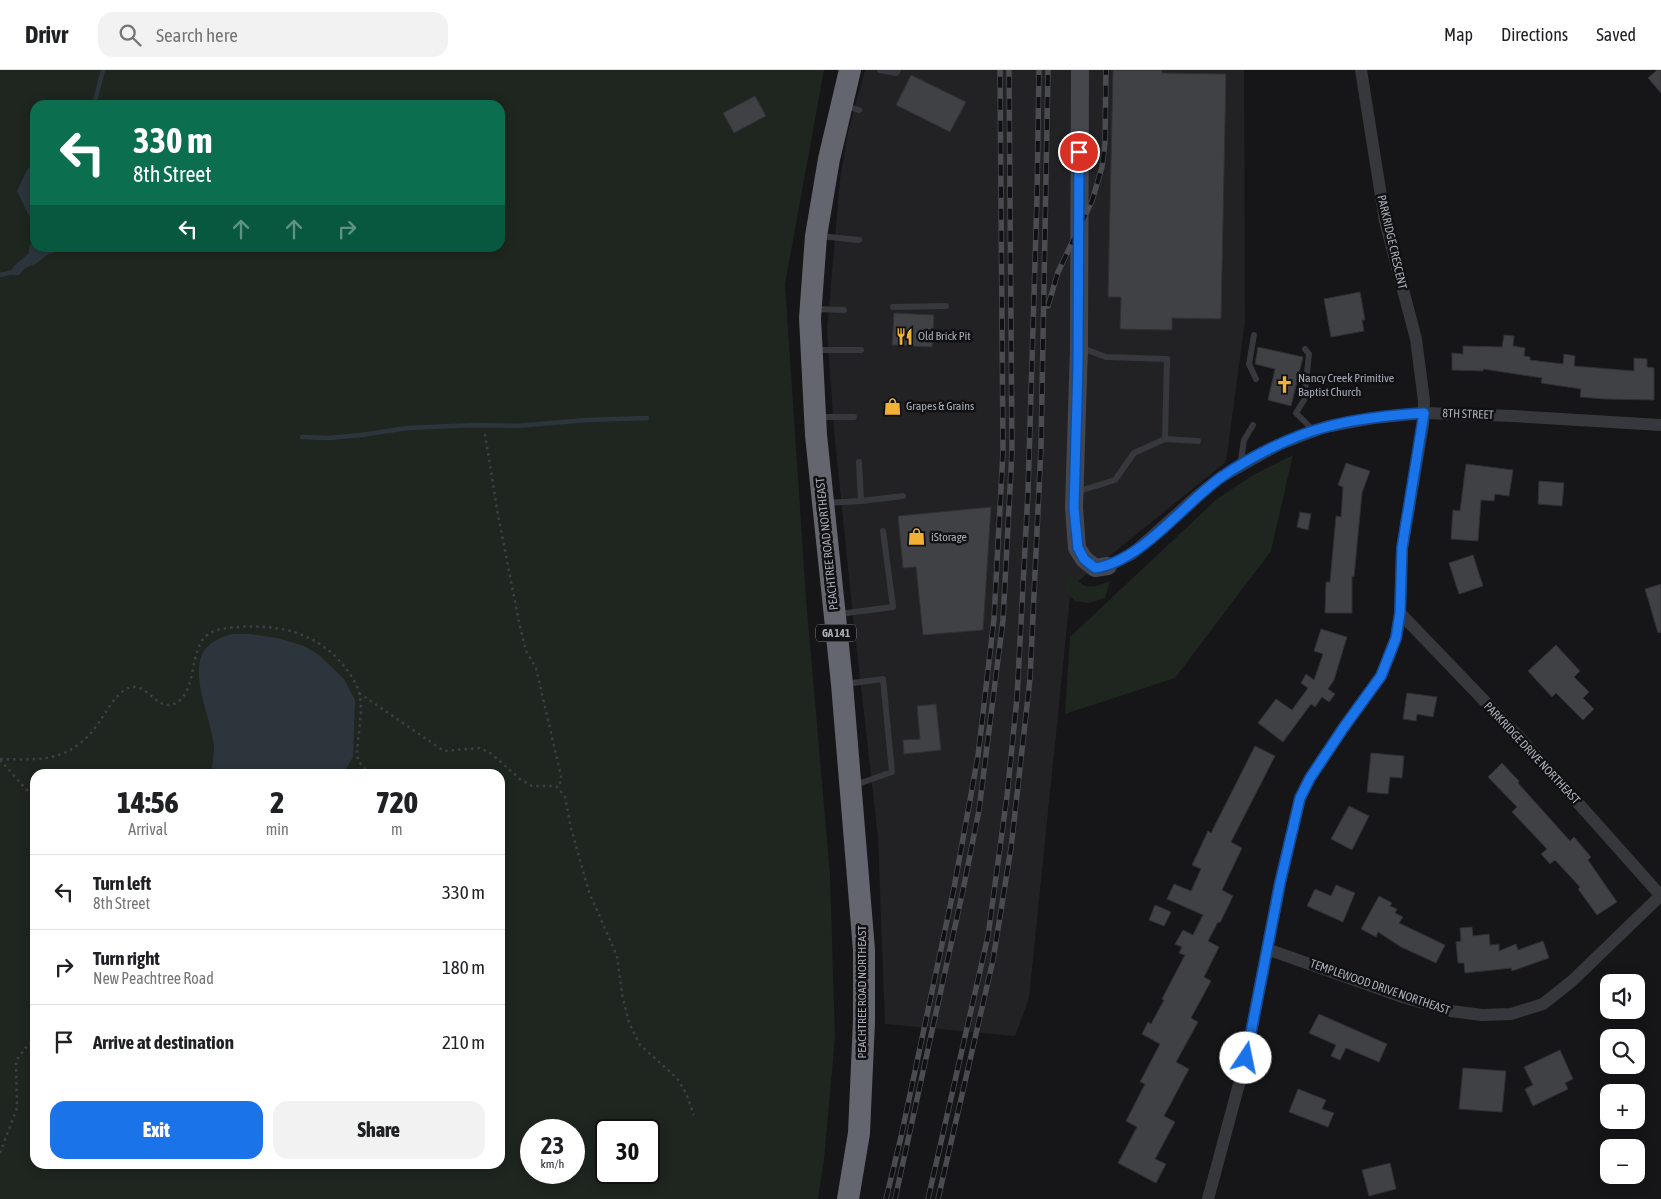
<!DOCTYPE html>
<html lang="en">
<head>
<meta charset="utf-8">
<style>
	:root { --surface:#fff; --page:#f2f2f2; --text:#202124; --muted:#757577; --line:#e0e0e0; --accent:#1a73e8 }
	body { margin:0; font-family:"Asap Condensed",sans-serif; background:var(--page); color:var(--text); height:100vh; display:flex; flex-direction:column; font-size:19px; white-space:nowrap }
	* { box-sizing:border-box; margin:0 }
	p { font-size:16px; color:var(--muted) }
	.icon { flex:none; width:28px; height:28px; fill:none; stroke:currentColor; stroke-width:2; stroke-linecap:round; stroke-linejoin:round }
	.map { position:relative; flex:1; overflow:hidden }
	.side { position:absolute; left:30px; top:699px; width:475px; height:400px; display:flex; flex-direction:column; background:var(--surface); border-radius:15px; box-shadow:0 2px 12px #0003 }
	.side>* { flex:none }
	.banner { position:absolute; left:30px; top:30px; width:475px; height:152px; border-radius:15px; box-shadow:0 2px 12px #0003; background:#0b6e4f; color:#fff; overflow:hidden }
	.controls { position:absolute; left:1600px; top:904px; display:grid; gap:10px }
	.controls a { display:grid; place-items:center; width:45px; height:45px; border-radius:10px; background:var(--surface); box-shadow:0 2px 12px #0003; font-size:25px }
	.speed { position:absolute; left:520px; top:1049px; display:flex; gap:10px; font-size:25px; font-weight:700; text-align:center }
	.speed>* { display:grid; place-content:center; width:65px; height:65px; border-radius:50%; background:var(--surface); box-shadow:0 2px 12px #0003; line-height:1 }
	.speed small { font-size:12px; font-weight:400 }
	.speed .limit { border:2px solid #111; border-radius:8px; background:#fff; color:#111 }
	.pin { position:absolute; display:grid; place-items:center; width:42px; height:42px; color:#fff; margin:-21px; border:2px solid #fff; border-radius:50%; box-shadow:0 1px 5px #0007 }
	.me { position:absolute; width:55px; margin:-28px; rotate:11deg; stroke-linejoin:round; filter:drop-shadow(0 0 4px #0008) }
	.turn { display:flex; align-items:center; gap:18px; height:105px; padding:0 20px; font-size:22px }
	.turn .icon { width:65px; height:65px; stroke-width:2.5 }
	.turn b { display:block; font-size:35px; line-height:42px }
	.lanes { display:flex; align-items:center; height:48px; padding:0 20px; background:#0003; justify-content:center; gap:25px; direction:ltr }
	.lanes .off { opacity:.35 }
	.eta { display:flex; justify-content:space-evenly; align-items:center; height:85px; text-align:center }
	.eta b { font-size:30px; font-weight:800; line-height:35px }
	.action { display:flex; gap:10px; margin-top:auto; padding:10px 20px }
	.action a { flex:1; height:58px; border-radius:15px; background:var(--accent); color:#fff; font-size:20px; font-weight:800; line-height:58px; text-align:center }
	.action a+a { background:var(--page); color:var(--text) }
	ul { padding:0; list-style:none }
	li { display:flex; align-items:center; gap:15px; height:75px; padding:0 20px; border-top:1px solid var(--line) }
	li div { flex:1 }
	li b { display:block; font-size:19px }
	li em { font-style:normal }
	header { display:flex; align-items:center; gap:30px; box-sizing:border-box; height:70px; padding:0 25px; background:var(--surface); border-bottom:1px solid var(--line) }
	header strong { font-size:24px }
	nav { display:flex; gap:28px; margin-inline-start:auto; font-size:18px }
	.search { width:350px; height:45px; background:var(--page); display:flex; align-items:center; gap:12px; box-sizing:border-box; padding:0 18px; border-radius:15px; color:var(--muted); font-size:19px }
	.map>svg:first-child { display:block }
	.built { fill:#222225 }
	.green { fill:#1e261f; fill-rule:evenodd }
	.water { fill:#2c353c }
	.lines { fill:none; stroke-linecap:round; stroke-linejoin:round }
	.stream { stroke:#2c353c; stroke-width:4.5 }
	.building { fill:#404145; stroke:#303034 }
	.path { stroke:#3d3f44; stroke-width:2.5; stroke-dasharray:2.5 4; stroke-linecap:butt }
	.lane { stroke:#37383d; stroke-width:6 }
	.street { stroke:#37383d; stroke-width:12 }
	.secondary { stroke:#45474d; stroke-width:18 }
	.highway { stroke:#63666e; stroke-width:22 }
	.rail-casing { stroke:#4a4c52; stroke-width:5.5 }
	.rail { stroke:#111113; stroke-width:4; stroke-dasharray:11; stroke-linecap:butt }
	.route-casing { stroke:#114b97; stroke-width:12 }
	.route { stroke:#1a73e8; stroke-width:9 }
	.labels { text-anchor:middle; stroke-width:5; stroke-linejoin:round; paint-order:stroke }
	.shield { fill:#111113; stroke:#7b7e86; stroke-width:1 }
	.shield-label { font-size:11px; font-weight:bold; fill:#a8adb8 }
	.street-label { font-size:12px; fill:#a8adb8; stroke:#111113 }
	.poi-label { font-size:12px; fill:#a8adb8; stroke:#111113; text-anchor:start }
</style>
</head>
<body>
<header>
<strong>Drivr</strong>
<div class="search"><svg class="icon" aria-label="search" viewBox="0 0 24 24"><circle cx="10" cy="10" r="6"/><path d="M15 15l6 6"/></svg>Search here</div>
<nav><a>Map</a><a>Directions</a><a>Saved</a></nav>
</header>
<div class="map">
<svg width="1661" height="1129" viewBox="0 0 1661 1129">
	<rect width="100%" height="100%" fill="#161618"/>
	<path class="built" d="M865,0H1244L1245,251L1226,392L1071,517L1029,928L1015,966L885,954L878,767L853,547L834,360L827,261L840,109L848,62Z"/>
	<path class="green" d="M0,0H824L785,214L806,528L830,805L835,967L824,1089L818,1129H0ZM35,35H500V178H35ZM35,704H500V1094H35ZM531,1060H574V1102H531ZM606,1060H649V1102H606Z
		M1293,385L1271,481L1175,608L1065,644L1070,567L1217,429L1253,405Z
		M1069,502C1085,519 1088,520 1110,511L1105,528L1089,533L1075,531L1064,519Z"/>
	<path class="water" d="M35,91V158L17,121L27,100Z
		M33,172H35V178H66L47,185L37,193L25,198L19,205H12L13,197L29,183V176Z
		M234,564H249L278,568L304,576L319,585L344,609L355,630L353,687L343,704H211C212,695 214,685 214,676C210,637 172,576 234,564Z"/>
	<g class="lines">
		<path class="stream" d="M94,35L103,0
			M0,205L17,201
			M302,367L328,368L361,365L408,358L475,355L516,356L587,350L647,348"/>
	</g>
	<path class="building" d="M1113,0H1162V3L1226,4L1221,249L1172,248V260L1120,259L1121,227H1108Z
		M1657,0H1661V23L1648,8Z
		M911,5L966,32L950,62L896,35Z
		M755,26L766,46L734,63L723,43Z
		M1360,222L1365,250H1362L1364,261L1331,267L1324,229Z
		M894,243L934,245L932,277L892,275Z
		M1504,265L1514,266L1513,276L1525,278L1524,286L1530,287V290L1563,294L1564,284L1575,286L1574,296L1634,301V288L1647,289V297L1654,298V330L1605,329L1580,327L1581,319L1541,313L1542,308L1483,299V301L1452,300V283L1463,284V276L1502,277Z
		M1258,277L1303,287L1291,336L1268,330L1275,299L1255,294Z
		M1346,393L1370,401L1362,423L1354,507L1352,506V543H1325L1326,512H1330L1336,446L1341,447L1343,417L1338,415Z
		M1466,394L1513,400L1509,426L1495,424L1494,431L1481,430L1478,471L1451,469L1453,440L1460,441Z
		M1539,411L1564,413L1562,436L1538,434Z
		M991,437L983,560L923,565L916,497L903,498L898,446Z
		M1300,442L1311,444L1308,460L1297,457Z
		M1473,485L1483,516L1459,524L1449,493Z
		M1661,514V562L1658,563L1645,519Z
		M1321,559L1347,567L1334,610L1328,619L1335,624L1329,632L1322,627L1315,637L1311,634L1283,672L1258,653L1276,629L1292,640L1308,618L1301,613L1306,604L1314,610L1323,584L1314,581Z
		M1556,575L1580,601L1574,607L1589,622L1583,628L1594,639L1583,650L1556,623L1552,627L1528,601Z
		M1407,623L1437,627L1433,647L1417,644L1416,651L1403,649Z
		M936,634L941,680L904,684L903,670L920,669L917,636Z
		M1255,676L1275,686L1231,772L1242,778L1222,820L1233,826L1220,853L1218,852L1208,871L1219,877L1204,907L1211,911L1191,948L1198,952L1176,992L1189,999L1164,1046L1175,1052L1155,1089L1166,1094L1156,1113L1118,1093L1137,1057L1126,1051L1145,1014L1140,1012L1160,974L1142,964L1148,952L1151,954L1164,930L1162,929L1185,885L1179,883L1182,877L1175,874L1183,860L1193,865L1203,845L1167,829L1174,814L1191,821L1201,799L1192,795L1208,761L1211,763Z
		M1371,683L1404,686L1402,708L1390,707L1388,724L1367,722Z
		M1502,693L1519,711L1518,713L1570,771L1574,767L1591,787L1588,790L1617,832L1597,845L1578,819L1580,817L1555,790L1550,794L1541,784L1547,779L1512,742L1517,737L1488,707Z
		M1349,736L1369,746L1352,780L1331,769Z
		M1336,815L1355,823L1343,852L1307,836L1315,819L1331,826Z
		M1379,826L1392,833L1390,836L1397,839L1395,843L1403,847L1399,853L1445,875L1436,893L1401,877L1378,862L1376,867L1361,859Z
		M1155,835L1171,842L1164,856L1149,850Z
		M1472,857L1473,866L1489,864L1490,875L1499,874V881L1516,874L1518,880L1543,871L1549,888L1512,901L1511,898L1465,903L1464,893H1458L1456,872L1461,871L1460,858Z
		M1319,944L1387,974L1379,992L1346,978L1340,990L1331,986L1336,975L1309,963Z
		M1560,980L1573,1009L1565,1013L1568,1019L1533,1036L1525,1019L1533,1015L1524,997Z
		M1463,998L1506,1001L1502,1042L1459,1039Z
		M1298,1019L1326,1030L1322,1039L1334,1043L1328,1057L1289,1042Z
		M1390,1093L1396,1119L1369,1126L1362,1100Z"/>
	<g class="lines">
		<path class="path" d="M485,364L498,445L519,552L526,581L536,598L561,706V712L556,716L565,727L571,758L589,822L617,886L622,924L629,953L640,975L677,1008L686,1023L694,1045
			M359,623L444,681L479,678L489,682L520,709L532,716H556
			M0,689C44,690 72,692 100,651C107,640 115,626 126,619C147,608 156,644 176,633C196,621 190,585 204,568C213,558 227,558 239,557C279,554 318,563 344,596C349,603 355,611 358,619C365,640 357,664 357,686L359,692L370,704
			M0,690L35,729
			M0,1083L17,1038L16,991L27,976L35,969"/>
		<path class="lane" d="M880,0L896,3L898,0
			M846,36L859,40
			M820,166L859,170
			M893,237L946,236
			M814,239L844,240
			M1254,265L1249,294L1256,309
			M1082,278L1106,287L1167,289L1165,369L1198,371
			M1305,279L1309,284L1304,330L1296,343L1314,361
			M815,280H861
			M819,347H854
			M1240,396L1244,370L1253,355
			M1076,422L1115,410L1134,383L1165,369
			M861,431L903,426
			M826,433L861,431L859,392
			M839,544L893,537L883,461
			M845,614L883,609L892,702L855,715"/>
		<path class="street" d="M1108,496L1132,484L1196,427L1221,407L1278,375L1325,357L1374,348L1424,343L1513,346L1661,355
			M1400,543L1521,669L1661,826
			M1267,879L1403,927L1451,941L1482,945L1511,944L1543,934L1572,911L1660,826
			M1208,1129L1246,988L1280,813L1300,728L1310,708L1344,657L1381,606L1396,568L1400,543L1402,479L1423,355L1424,331L1416,269L1385,151L1361,0"/>
		<path class="secondary" d="M1080,0L1079,277L1074,438L1077,478L1084,489L1095,498L1108,496"/>
		<path class="highway" d="M848,1129L859,1063L864,951V880L842,614L816,365L810,248L816,166L829,89L850,0"/>
		<defs>
			<path id="rail" d="M1048,236L1058,202L1092,131L1102,97L1105,73L1106,0
				M886,1129L901,1067L954,818L978,686L994,549L1003,381L1000,0
				M895,1129L963,820L979,740L1003,550L1012,381L1009,0
				M928,1129L988,866L1007,726L1017,628L1028,422L1037,127L1039,0
				M938,1129L993,890L1011,778L1030,609L1041,377L1048,0"/>
		</defs>
		<use href="#rail" class="rail-casing"/>
		<use href="#rail" class="rail"/>
	</g>
	<g class="lines">
		<defs>
			<path id="route" d="M1079,82L1078,294L1074,438L1078,478L1084,489L1095,498C1140,492 1183,435 1220,408C1250,387 1291,366 1326,357C1358,348 1392,345 1424,343L1402,478L1400,543L1396,568L1381,606L1344,657L1310,708L1300,728L1280,813L1246,988"/>
		</defs>
		<use href="#route" class="route-casing"/>
		<use href="#route" class="route"/>
	</g>
	<defs>
		<symbol id="restaurant-bare" viewBox="-9 -9 18 18"><path d="M-5-6h1v4h1v-4h1v4h1v-4h1v5L-1.5 .5V6h-2V.5L-5-1ZM5-6V6H3V1.5H1.5Q1.5-4 5-6Z" fill="#f2b134" stroke="#111113" stroke-width="2.5" paint-order="stroke"/></symbol>
		<symbol id="church-bare" viewBox="-9 -9 18 18"><path d="M-1.2-6h2.4v3.5h3.3v2.4h-3.3V6h-2.4V-.1h-3.3v-2.4h3.3Z" fill="#f2b134" stroke="#111113" stroke-width="2.5" paint-order="stroke"/></symbol>
		<symbol id="shop-bare" viewBox="-9 -9 18 18"><path d="M-5-2.5h2.3a2.7 3.5 0 0 1 5.4 0H5L5.5 6h-11ZM-1.5-2.5h3a1.5 2.3 0 0 0-3 0Z" fill="#f2b134" stroke="#111113" stroke-width="2.5" paint-order="stroke"/></symbol>
	</defs>
	<g fill-rule="evenodd">
		<use href="#restaurant-bare" x="892" y="254" width="25" height="25"/>
		<use href="#church-bare" x="1272" y="302" width="25" height="25"/>
		<use href="#shop-bare" x="880" y="324" width="25" height="25"/>
		<use href="#shop-bare" x="904" y="454" width="25" height="25"/>
	</g>
	<g class="labels">
		<rect class="shield" x="816" y="554.5" width="40" height="17" rx="4"/>
		<g class="shield-label">
			<text x="836" y="567">GA 141</text>
		</g>
		<g class="street-label">
			<text transform="translate(1392 172) rotate(77)" y="4">PARKRIDGE CRESCENT</text>
			<text transform="translate(1468 344) rotate(2)" y="4">8TH STREET</text>
			<text transform="translate(827 474) rotate(-96)" y="4">PEACHTREE ROAD NORTHEAST</text>
			<text transform="translate(1532 683) rotate(47)" y="4">PARKRIDGE DRIVE NORTHEAST</text>
			<text transform="translate(1380 917) rotate(19)" y="4">TEMPLEWOOD DRIVE NORTHEAST</text>
			<text transform="translate(862 922) rotate(-90)" y="4">PEACHTREE ROAD NORTHEAST</text>
		</g>
		<g class="poi-label">
			<text x="918" y="270">Old Brick Pit</text>
			<text x="1298" y="312">Nancy Creek Primitive<tspan x="1298" dy="14">Baptist Church</tspan></text>
			<text x="906" y="340">Grapes &amp; Grains</text>
			<text x="931" y="471">iStorage</text>
		</g>
	</g>
</svg>
<div class="controls">
<a><svg class="icon" aria-label="sound" viewBox="0 0 24 24"><path d="M4 9h4l5-4v14l-5-4H4zM17 9q2 3 0 6"/></svg></a>
<a><svg class="icon" aria-label="search" viewBox="0 0 24 24"><circle cx="10" cy="10" r="6"/><path d="M15 15l6 6"/></svg></a>
<a>+</a>
<a>−</a>
</div>
<div class="speed"><div>23<small>km/h</small></div><div class="limit">30</div></div>
<div class="pin" style="left:1079px;top:82px;background:#d93025"><svg class="icon" aria-label="arrive" viewBox="0 0 24 24"><path d="M6 21V4h12l-3 4 3 4H6"/></svg></div>
<svg class="me" style="left:1246px;top:988px" viewBox="-20 -20 40 40"><circle r="19" fill="#fff"/><path d="M0-13L10 11 0 6-10 11z" fill="#1a73e8"/></svg>
<div class="banner">
<div class="turn"><svg class="icon" aria-label="left" viewBox="0 0 24 24"><path d="M17 20v-9H6M10 6l-5 5 5 5"/></svg><div><b>330 m</b>8th Street</div></div>
<div class="lanes"><svg class="icon" aria-label="left" viewBox="0 0 24 24"><path d="M17 20v-9H6M10 6l-5 5 5 5"/></svg><svg class="icon off" aria-label="ahead" viewBox="0 0 24 24"><path d="M12 20V5M6 11l6-6 6 6"/></svg><svg class="icon off" aria-label="ahead" viewBox="0 0 24 24"><path d="M12 20V5M6 11l6-6 6 6"/></svg><svg class="icon off" aria-label="right" viewBox="0 0 24 24"><path d="M7 20v-9h11M14 6l5 5-5 5"/></svg></div>
</div>
<section class="side">
<div class="eta">
<div><b>14:56</b><p>Arrival</p></div>
<div><b>2</b><p>min</p></div>
<div><b>720</b><p>m</p></div>
</div>
<ul>
<li><svg class="icon" aria-label="left" viewBox="0 0 24 24"><path d="M17 20v-9H6M10 6l-5 5 5 5"/></svg><div><b>Turn left</b><p>8th Street</p></div><em>330 m</em></li>
<li><svg class="icon" aria-label="right" viewBox="0 0 24 24"><path d="M7 20v-9h11M14 6l5 5-5 5"/></svg><div><b>Turn right</b><p>New Peachtree Road</p></div><em>180 m</em></li>
<li><svg class="icon" aria-label="arrive" viewBox="0 0 24 24"><path d="M6 21V4h12l-3 4 3 4H6"/></svg><div><b>Arrive at destination</b></div><em>210 m</em></li>
</ul>
<div class="action"><a>Exit</a><a>Share</a></div>
</section>
</div>
</body>
</html>
